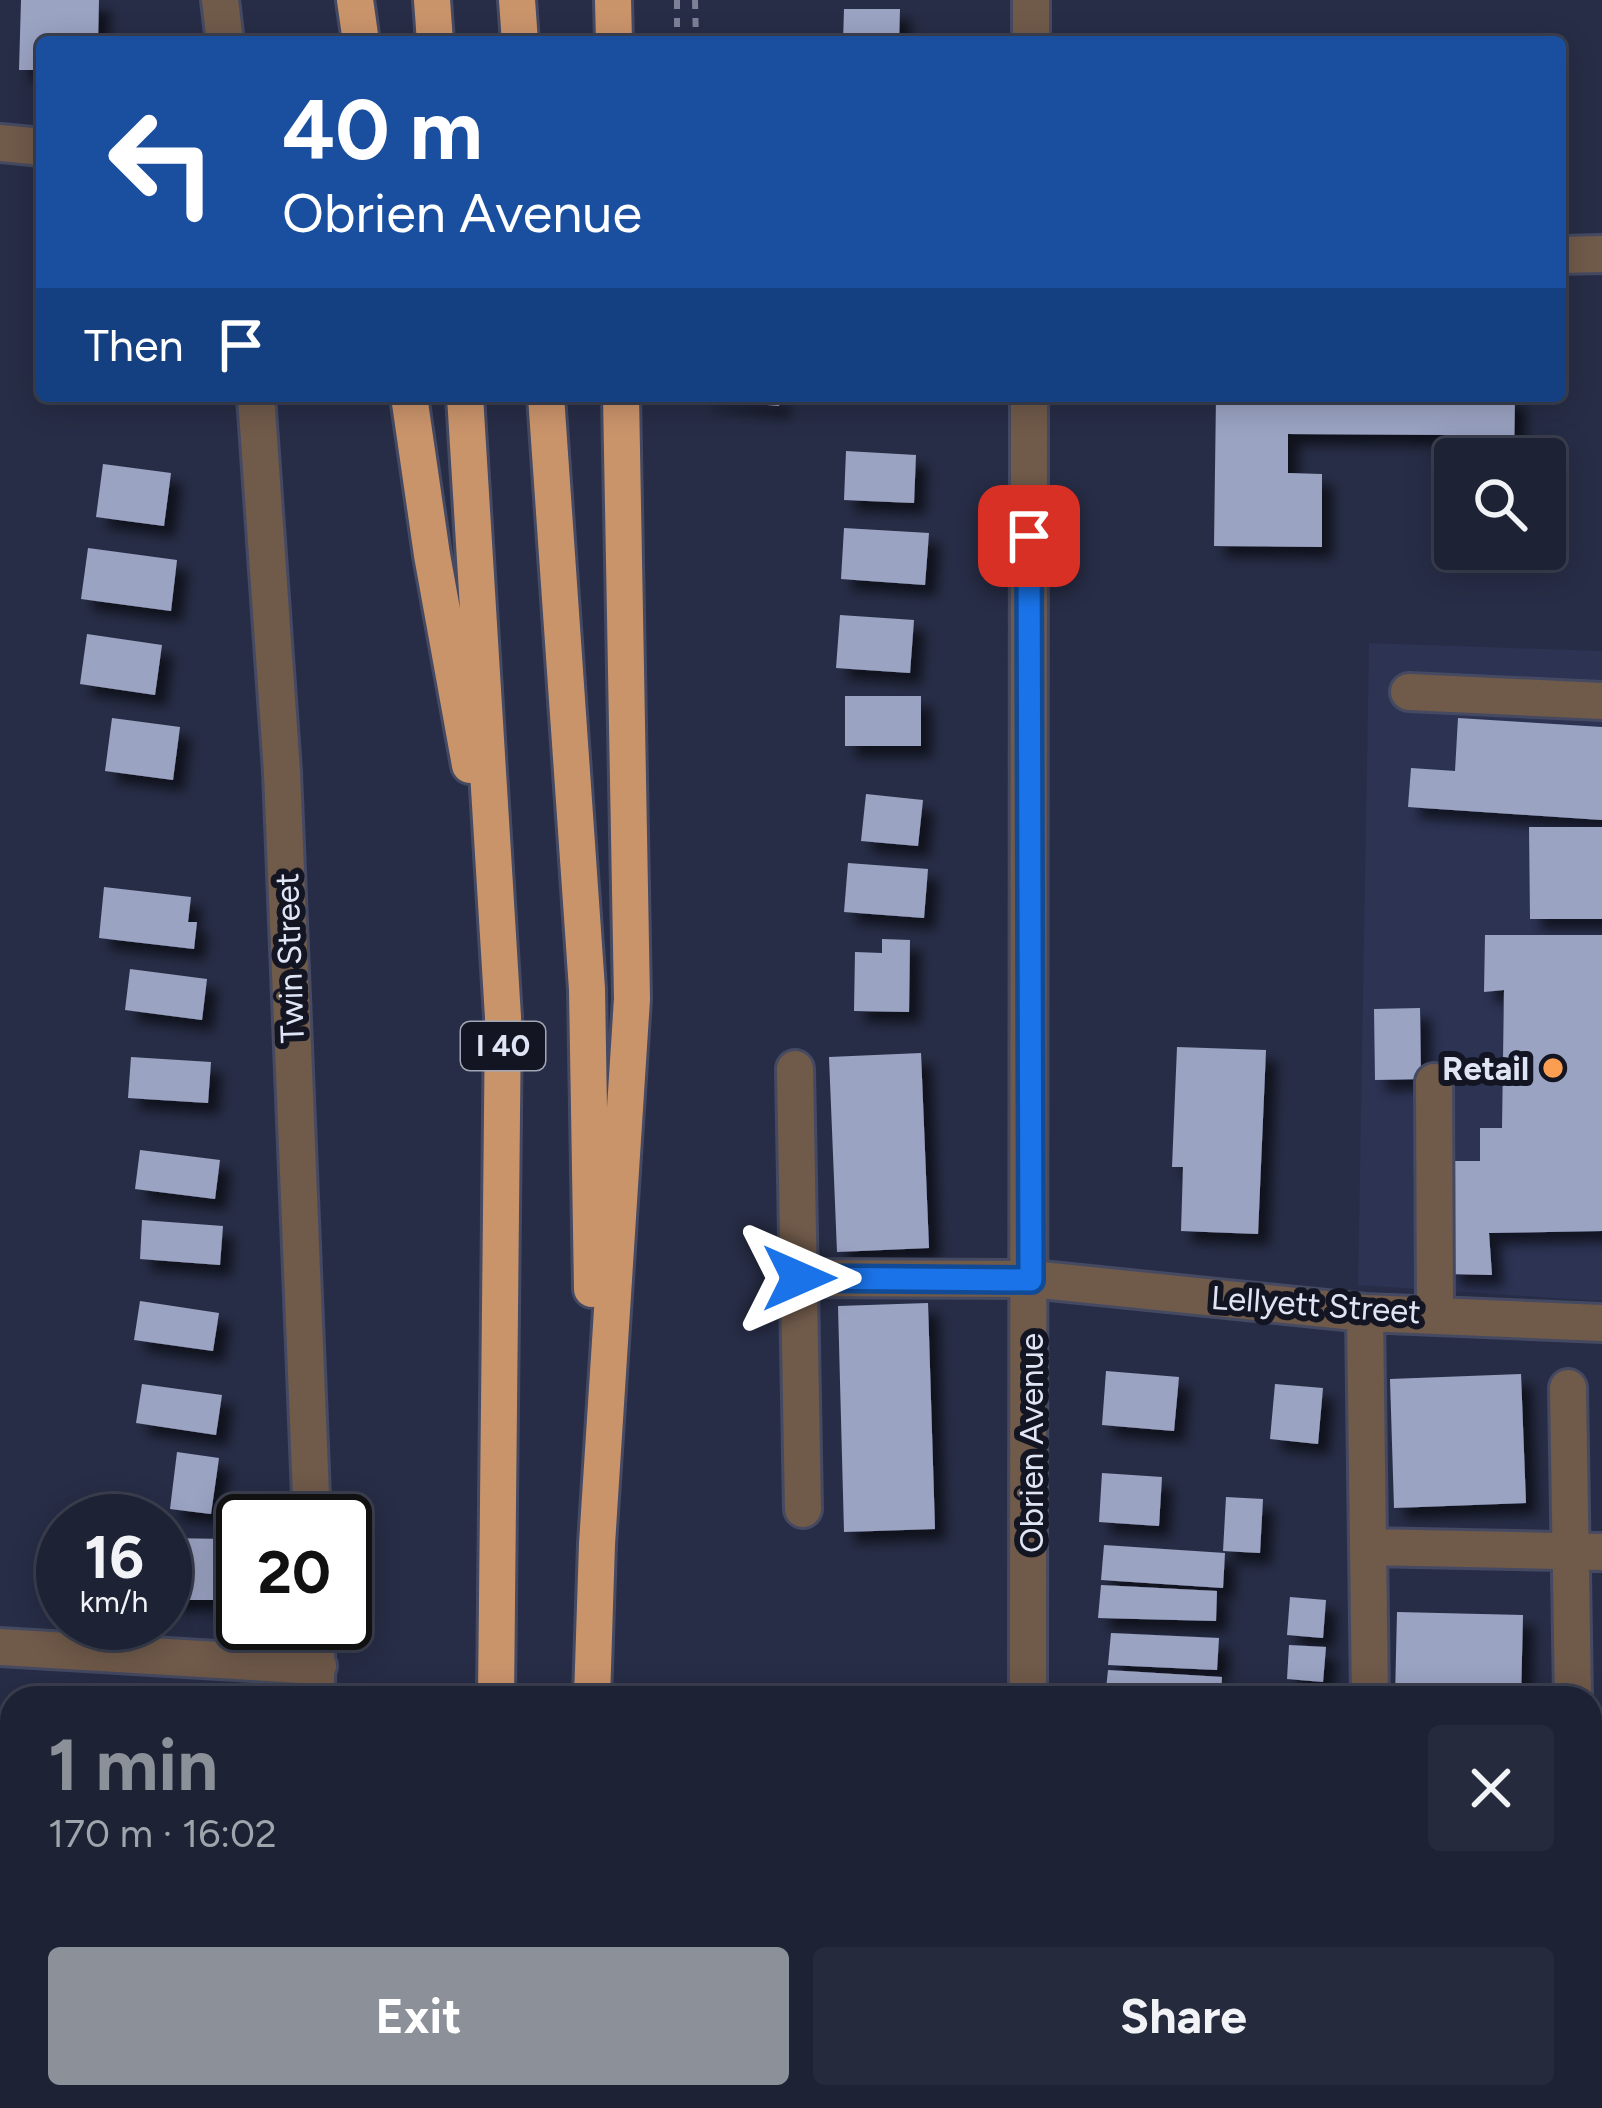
<!DOCTYPE html>
<html lang="en">
<head>
<meta charset="utf-8">
<style>
	:root { --surface:#1d2234; --page:#252a3c; --text:#f1f3f6; --muted:#a0a4ac; --line:#3b3f4f; --accent:#8c9099 }
	body { margin:0; font-family:Figtree,sans-serif; background:var(--page); color:var(--text); height:100vh; display:flex; flex-direction:column; font-size:45px; white-space:nowrap }
	* { box-sizing:border-box; margin:0 }
	p { font-size:39px; color:var(--muted) }
	.icon { flex:none; width:66px; height:66px; fill:none; stroke:currentColor; stroke-width:2; stroke-linecap:round; stroke-linejoin:round }
	.map { position:relative; flex:1; overflow:hidden }
	.details { position:absolute; left:0px; top:1686px; width:1602px; height:423px; display:flex; flex-direction:column; background:var(--surface); border-radius:36px 36px 0 0; box-shadow:0 6px 30px #0003,0 0 0 3px var(--line) }
	.details>* { flex:none }
	.hud { position:absolute; left:36px; top:36px; width:1530px; height:366px; border-radius:12px; box-shadow:0 6px 30px #0003,0 0 0 3px var(--line); background:#1a4fa0; color:#fff; overflow:hidden }
	.tools { position:absolute; left:1434px; top:438px; display:grid; gap:24px }
	.tools a { display:grid; place-items:center; width:132px; height:132px; border-radius:12px; background:var(--surface); box-shadow:0 6px 30px #0003,0 0 0 3px var(--line); font-size:60px }
	.speed { position:absolute; left:36px; top:1494px; display:flex; gap:24px; font-size:60px; font-weight:700; text-align:center }
	.speed>* { display:grid; place-content:center; width:156px; height:156px; border-radius:50%; background:var(--surface); box-shadow:0 6px 30px #0003,0 0 0 3px var(--line); line-height:1 }
	.speed small { font-size:30px; font-weight:400 }
	.speed .limit { border:6px solid #111; border-radius:18px; background:#fff; color:#111 }
	.pin { position:absolute; display:grid; place-items:center; width:102px; height:102px; color:#fff; margin:-51px; border-radius:24px; box-shadow:0 6px 18px #0006 }
	.me { position:absolute; width:132px; margin:-66px; rotate:90deg; stroke-linejoin:round; filter:drop-shadow(0 0 9px #0008) }
	.turn { display:flex; align-items:center; gap:42px; height:252px; padding:0 48px; font-size:54px }
	.turn .icon { width:156px; height:156px; stroke-width:2.5 }
	.turn b { display:block; font-size:84px; line-height:102px }
	.then { display:flex; align-items:center; height:114px; padding:0 48px; background:#0003; gap:24px; font-size:45px }
	.round { display:grid; place-items:center; flex:none; width:126px; height:126px; border-radius:12px; background:var(--page) }
	.summary { display:flex; align-items:center; justify-content:space-between; height:204px; padding:0 48px }
	h1 { font-size:72px; font-weight:700; line-height:90px; color:var(--accent) }
	.cta { display:flex; gap:24px; margin-top:auto; padding:24px 48px }
	.cta a { flex:1; height:138px; border-radius:12px; background:var(--accent); color:#fff; font-size:48px; font-weight:700; line-height:138px; text-align:center }
	.cta a+a { background:var(--page); color:var(--text) }
	.map>svg:first-child { display:block }
	.built { fill:#2c3353 }
	.building { fill:#9ba3c3; filter:url(#shadow) }
	.lines { fill:none; stroke-linecap:round; stroke-linejoin:round }
	.minor-casing { stroke:#454a62; stroke-width:42 }
	.highway-casing { stroke:#454a62; stroke-width:42 }
	.path { stroke:#7c8197; stroke-width:6; stroke-dasharray:9 9; stroke-linecap:butt }
	.minor { stroke:#705a4a; stroke-width:36 }
	.highway { stroke:#ca946b; stroke-width:36 }
	.route-casing { stroke:#114b97; stroke-width:30 }
	.route { stroke:#1a73e8; stroke-width:21 }
	.poi-dot { fill:#fb9e51; stroke:#131622; stroke-width:4.5 }
	.labels { text-anchor:middle; stroke-width:12; stroke-linejoin:round; paint-order:stroke }
	.shield { fill:#131622; stroke:#a2a7b6; stroke-width:3 }
	.shield-label { font-size:30px; font-weight:bold; fill:#e0e5f6 }
	.street-label { font-size:33px; fill:#e0e5f6; stroke:#131622 }
	.poi-label { font-size:33px; font-weight:bold; fill:#e0e5f6; stroke:#131622; text-anchor:end }
</style>
</head>
<body>
<div class="map">
<svg width="1602" height="2108" viewBox="0 0 1602 2108">
	<defs>
		<filter id="shadow"><feDropShadow dx="11" dy="11" stdDeviation="6" flood-color="#0009"/></filter>
	</defs>
	<rect width="100%" height="100%" fill="#272d46"/>
	<path class="built" d="M1369,643L1602,651V1301L1358,1285Z"/>
	<path class="building" d="M21,0H99L98,42H42V70H19Z
		M844,9H900L899,42H843Z
		M701,396H780L779,406L701,399Z
		M1216,396H1515L1514,459H1455V551H1444L1445,435L1288,434V473L1322,474V547L1214,546Z
		M846,451L916,455L914,503L844,500Z
		M103,464L171,473L164,526L96,517Z
		M844,528L929,533L925,585L841,579Z
		M88,548L177,560L171,611L81,599Z
		M840,615L914,620L910,673L836,668Z
		M87,634L162,645L155,695L80,684Z
		M845,696H921V746H845Z
		M112,718L180,727L173,780L105,771Z
		M1458,718L1602,727V820L1408,807L1411,768L1455,771Z
		M866,794L923,800L918,846L861,841Z
		M1529,827H1602V919H1530Z
		M848,863L928,869L924,918L844,912Z
		M104,887L191,897L188,922H197L194,949L99,938Z
		M1485,935H1602V1231L1489,1233L1492,1275L1449,1274V1161H1480V1128H1502L1504,990L1484,992Z
		M882,939L910,940L909,1012L854,1011L855,952L882,953Z
		M130,969L207,979L202,1020L125,1010Z
		M1420,1008L1421,1079L1375,1080L1374,1009Z
		M1177,1047L1266,1050L1258,1234L1181,1231L1183,1167H1172Z
		M921,1053L929,1248L837,1252L829,1057Z
		M131,1057L211,1062L208,1103L128,1098Z
		M140,1150L220,1160L215,1199L135,1189Z
		M142,1220L223,1226L220,1265L140,1259Z
		M140,1301L219,1313L213,1351L134,1340Z
		M928,1303L935,1529L844,1532L838,1306Z
		M1106,1371L1179,1377L1174,1431L1102,1425Z
		M1521,1374L1526,1503L1394,1508L1390,1379Z
		M142,1384L222,1395L216,1435L136,1423Z
		M1275,1384L1323,1388L1318,1444L1270,1439Z
		M177,1452L219,1458L211,1514L170,1509Z
		M1102,1473L1162,1477L1159,1526L1099,1522Z
		M1226,1497L1263,1499L1260,1553L1223,1551Z
		M165,1538L229,1539V1600H165Z
		M1104,1545L1225,1553L1223,1588L1101,1580Z
		M1101,1585L1217,1591L1216,1621L1098,1618Z
		M1290,1597L1326,1600L1323,1638L1287,1635Z
		M1397,1612L1523,1615L1521,1698H1395Z
		M1111,1633L1219,1638L1217,1670L1108,1665Z
		M1289,1645L1326,1647L1323,1682L1287,1679Z
		M1108,1670L1222,1677L1221,1698H1105Z
		M1290,1683L1324,1686L1323,1698H1289Z
		M0,1745H12V1804H0Z
		M0,1899H12V1952L0,1951Z
		M1590,1907H1602V1984L1590,1983Z
		M1590,1998L1602,1999V2053L1590,2052Z
		M687,2097H815V2108H687Z"/>
	<g class="lines">
		<defs>
			<path id="minor" d="M220,0L225,42
				M1031,42V0
				M0,143L42,147
				M1560,255L1602,254
				M256,396L282,772L312,1521
				M1409,692L1602,701
				M795,1069L803,1509
				M1434,1082L1435,1313
				M799,1278L1031,1279L1365,1313L1602,1323
				M1365,1313L1370,1698
				M1568,1388L1573,1698
				M1369,1547L1602,1552
				M316,1623V1698
				M0,1647L318,1666
				M1028,1698L1029,396
				M1590,1874H1602
				M0,1982H12
				M295,2108L296,2097
				M885,2108L890,2097"/>
			<path id="highway" d="M355,0L361,42
				M432,0L435,42
				M517,0L520,42
				M613,0L614,42
				M409,396L432,555L470,765
				M465,396L503,1017L496,1698
				M546,396L587,989L592,1289
				M592,1698L597,1544L632,999L621,396
				M485,2108L486,2097
				M578,2108V2097"/>
		</defs>
		<use href="#minor" class="minor-casing"/>
		<use href="#highway" class="highway-casing"/>
		<path class="path" d="M677,0V42
			M695,0L696,42"/>
		<use href="#minor" class="minor"/>
		<use href="#highway" class="highway"/>
	</g>
	<g class="lines">
		<defs>
			<path id="route" d="M799,1278L1031,1280L1029,536"/>
		</defs>
		<use href="#route" class="route-casing"/>
		<use href="#route" class="route"/>
	</g>
	<circle class="poi-dot" cx="1553" cy="1068" r="12"/>
	<g class="labels">
		<rect class="shield" x="461" y="1022" width="84" height="48" rx="9"/>
		<g class="shield-label">
			<text x="503" y="1056">I 40</text>
		</g>
		<g class="street-label">
			<text transform="translate(289 958) rotate(-92)" y="12">Twin Street</text>
			<text transform="translate(1316 1304) rotate(4)" y="12">Lellyett Street</text>
			<text transform="translate(1031 1443) rotate(-90)" y="12">Obrien Avenue</text>
		</g>
		<g class="poi-label">
			<text x="1529" y="1080">Retail</text>
		</g>
	</g>
</svg>
<div class="tools">
<a><svg class="icon" aria-label="search" viewBox="0 0 24 24"><circle cx="10" cy="10" r="6"/><path d="M15 15l6 6"/></svg></a>
</div>
<div class="speed"><div>16<small>km/h</small></div><div class="limit">20</div></div>
<div class="pin" style="left:1029px;top:536px;background:#d93025"><svg class="icon" aria-label="arrive" viewBox="0 0 24 24"><path d="M6 21V4h12l-3 4 3 4H6"/></svg></div>
<svg class="me" style="left:799px;top:1278px" viewBox="-20 -20 40 40"><path d="M0-17L14 15 0 8-14 15z" fill="#1a73e8" stroke="#fff" stroke-width="4"/></svg>
<div class="hud">
<div class="turn"><svg class="icon" aria-label="left" viewBox="0 0 24 24"><path d="M17 20v-9H6M10 6l-5 5 5 5"/></svg><div><b>40 m</b>Obrien Avenue</div></div>
<div class="then">Then<svg class="icon" aria-label="arrive" viewBox="0 0 24 24"><path d="M6 21V4h12l-3 4 3 4H6"/></svg></div>
</div>
<section class="details">
<div class="summary"><div><h1>1 min</h1><p>170 m · 16:02</p></div><a class="round"><svg class="icon" aria-label="close" viewBox="0 0 24 24"><path d="M6 6l12 12M18 6L6 18"/></svg></a></div>
<div class="cta"><a>Exit</a><a>Share</a></div>
</section>
</div>
</body>
</html>
